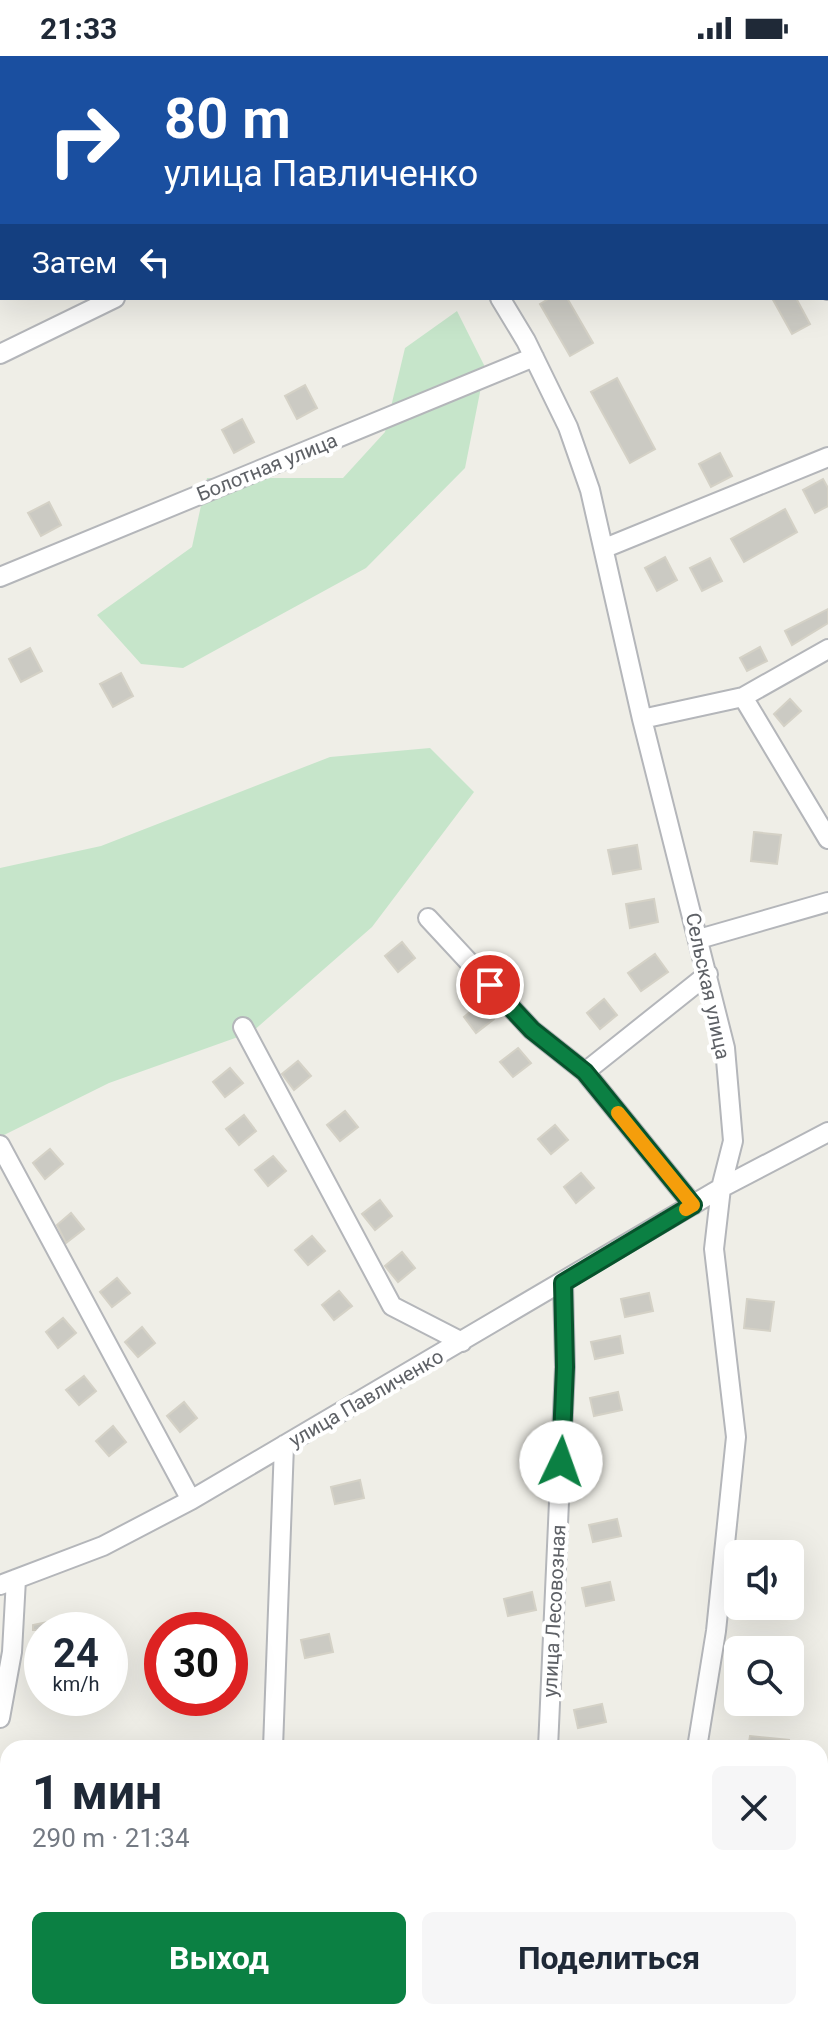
<!DOCTYPE html>
<html lang="ru">
<head>
<meta charset="utf-8">
<style>
	:root { --surface:#fff; --page:#f6f6f7; --text:#1f2937; --muted:#747a83; --accent:#0b8043 }
	body { margin:0; font-family:Roboto,sans-serif; background:var(--page); color:var(--text); height:100vh; display:flex; flex-direction:column; font-size:30px; white-space:nowrap }
	* { box-sizing:border-box; margin:0 }
	p { font-size:26px; color:var(--muted) }
	.icon { flex:none; width:44px; height:44px; fill:none; stroke:currentColor; stroke-width:2; stroke-linecap:round; stroke-linejoin:round }
	.map { position:relative; flex:1; overflow:hidden }
	.drawer { position:absolute; left:0px; top:1684px; width:828px; height:280px; display:flex; flex-direction:column; background:var(--surface); border-radius:24px 24px 0 0; box-shadow:0 8px 32px #0002 }
	.drawer>* { flex:none }
	.guide { position:absolute; left:0px; top:0px; width:828px; height:244px; box-shadow:0 8px 32px #0002; background:#1a4fa0; color:#fff; overflow:hidden }
	.buttons { position:absolute; left:724px; top:1484px; display:grid; gap:16px }
	.buttons a { display:grid; place-items:center; width:80px; height:80px; border-radius:12px; background:var(--surface); box-shadow:0 8px 32px #0002; font-size:40px }
	.speed { position:absolute; left:24px; top:1556px; display:flex; gap:16px; font-size:40px; font-weight:700; text-align:center }
	.speed>* { display:grid; place-content:center; width:104px; height:104px; border-radius:50%; background:var(--surface); box-shadow:0 8px 32px #0002; line-height:1 }
	.speed small { font-size:20px; font-weight:400 }
	.speed .limit { border:12px solid #d22; background:#fff; color:#111 }
	.pin { position:absolute; display:grid; place-items:center; width:68px; height:68px; color:#fff; margin:-34px; border:4px solid #fff; border-radius:50%; box-shadow:0 2px 8px #0007 }
	.me { position:absolute; width:88px; margin:-44px; rotate:3deg; stroke-linejoin:round; filter:drop-shadow(0 0 6px #0008) }
	.turn { display:flex; align-items:center; gap:28px; height:168px; padding:0 32px; font-size:36px }
	.turn .icon { width:104px; height:104px; stroke-width:2.5 }
	.turn b { display:block; font-size:56px; line-height:68px }
	.then { display:flex; align-items:center; height:76px; padding:0 32px; background:#0003; gap:16px; font-size:30px }
	.round { display:grid; place-items:center; flex:none; width:84px; height:84px; border-radius:12px; background:var(--page) }
	.head { display:flex; align-items:center; justify-content:space-between; height:136px; padding:0 32px }
	h1 { font-size:48px; font-weight:700; line-height:60px }
	.primary-button { display:flex; gap:16px; margin-top:auto; padding:16px 32px }
	.primary-button a { flex:1; height:92px; border-radius:12px; background:var(--accent); color:#fff; font-size:32px; font-weight:700; line-height:92px; text-align:center }
	.primary-button a+a { background:var(--page); color:var(--text) }
	.status { display:flex; justify-content:space-between; align-items:center; height:56px; padding:0 40px; background:var(--surface); direction:ltr }
	.status svg { height:22px; fill:currentColor }
	.map>svg:first-child { display:block }
	.green { fill:#c6e5ca }
	.building { fill:#cbcac3; stroke:#d4d1c6; stroke-width:2 }
	.lines { fill:none; stroke-linecap:round; stroke-linejoin:round }
	.minor-casing { stroke:#b4b6ba; stroke-width:22 }
	.minor { stroke:#fff; stroke-width:18 }
	.route-casing { stroke:#07532c; stroke-width:20 }
	.route { stroke:#0b8043; stroke-width:14 }
	.slow { stroke:#f59e0b; stroke-width:14 }
	.labels { text-anchor:middle; stroke-width:8; stroke-linejoin:round; paint-order:stroke }
	.street-label { font-size:20px; fill:#5e6166; stroke:#fff }
</style>
</head>
<body>
<div class="status"><b>21:33</b><svg viewBox="0 0 49 12"><path d="M0 12V9h3v3zM5 12V6h3v6zM10 12V3h3v9zM15 12V0h3v12zM26 1h20v11H26zM47 4h2v5h-2z"/></svg></div>
<div class="map">
<svg width="828" height="1964" viewBox="0 0 828 1964">
	<rect width="100%" height="100%" fill="#efeee7"/>
	<path class="green" d="M457,255L485,311L465,412L366,512L183,612L141,608L97,559L192,491L207,422H343L385,376L405,292Z
		M430,692L474,736L372,871L252,976L109,1027L0,1081V812L101,790L330,701Z"/>
	<path class="building" d="M550,242H567L593,287L570,300L540,248Z
		M772,242H796L810,268L792,278Z
		M617,322L655,393L630,407L591,336Z
		M305,329L317,352L297,363L285,340Z
		M242,363L254,386L234,397L222,374Z
		M720,397L732,420L711,431L699,408Z
		M823,423L828,432V450L815,457L803,434Z
		M49,446L61,469L41,480L28,457Z
		M785,453L797,476L744,506L731,483Z
		M665,501L677,524L657,535L645,512Z
		M710,502L722,525L702,535L690,512Z
		M828,553V567L792,589L785,575Z
		M760,591L767,605L747,615L740,602Z
		M30,592L42,615L21,626L9,603Z
		M121,617L133,640L113,651L100,628Z
		M790,643L801,655L784,670L774,658Z
		M754,776L781,779L777,808L751,805Z
		M637,789L641,813L613,818L608,794Z
		M654,843L658,866L630,872L626,848Z
		M402,886L415,902L398,916L385,900Z
		M655,898L668,916L641,935L628,917Z
		M604,943L617,959L600,973L587,957Z
		M481,947L494,963L476,977L464,961Z
		M518,992L531,1007L513,1021L500,1006Z
		M298,1005L311,1020L294,1034L282,1018Z
		M230,1012L243,1027L225,1041L213,1026Z
		M345,1055L358,1071L340,1085L327,1069Z
		M244,1059L256,1075L239,1089L226,1073Z
		M555,1069L568,1084L551,1098L538,1083Z
		M50,1093L63,1108L45,1123L33,1107Z
		M273,1100L286,1115L268,1130L255,1114Z
		M581,1117L594,1132L576,1147L564,1131Z
		M380,1144L392,1160L375,1174L362,1158Z
		M71,1157L84,1173L66,1187L57,1169Z
		M312,1180L325,1195L308,1209L295,1194Z
		M402,1196L415,1212L398,1226L385,1210Z
		M117,1222L130,1237L112,1251L100,1236Z
		M339,1235L352,1250L334,1264L322,1249Z
		M649,1237L653,1255L625,1261L621,1243Z
		M747,1243L774,1246L770,1275L744,1272Z
		M63,1262L76,1277L58,1292L46,1276Z
		M142,1271L155,1287L138,1301L125,1286Z
		M620,1280L623,1297L595,1303L591,1286Z
		M84,1320L96,1335L79,1349L66,1334Z
		M618,1336L622,1354L594,1360L590,1342Z
		M184,1346L197,1362L180,1376L167,1360Z
		M113,1370L126,1386L109,1400L96,1385Z
		M360,1424L364,1442L335,1448L331,1431Z
		M617,1463L621,1480L593,1486L589,1469Z
		M610,1526L614,1544L586,1550L582,1532Z
		M532,1536L536,1554L508,1560L504,1543Z
		M76,1560L79,1574H33V1569Z
		M329,1578L333,1596L305,1602L301,1584Z
		M602,1648L606,1666L578,1672L574,1654Z
		M750,1680L789,1684L788,1692H748Z"/>
	<g class="lines">
		<defs>
			<path id="minor" d="M347,0L348,2
				M529,0L530,2
				M688,0L689,2
				M35,2L39,0
				M623,2L628,0
				M0,21L2,20
				M826,230L828,234
				M500,242L526,285L568,371L590,434L642,663L725,992L733,1085L721,1132L714,1193L736,1381L716,1575L697,1692
				M0,298L115,242
				M605,492L828,401
				M0,521L534,301
				M743,641L828,783
				M642,663L743,641L828,593
				M428,862L532,974L585,1016
				M699,883L828,846
				M243,971L392,1250L462,1286
				M0,1089L191,1444
				M693,1149L585,1016L708,918
				M0,1529L103,1490L191,1444L721,1132L828,1076
				M0,1662L12,1596L16,1523
				M273,1692L284,1389
				M548,1692L565,1311L563,1227
				M712,1956L713,1964"/>
		</defs>
		<use href="#minor" class="minor-casing"/>
		<use href="#minor" class="minor"/>
	</g>
	<g class="lines">
		<defs>
			<path id="route" d="M490,929L532,974L585,1016L693,1149L563,1227L565,1311L561,1406"/>
		</defs>
		<use href="#route" class="route-casing"/>
		<use href="#route" class="route"/>
		<path class="slow" d="M618,1057L693,1149L686,1153"/>
	</g>
	<g class="labels">
		<g class="street-label">
			<text transform="translate(267 411) rotate(-22)" y="7">Болотная улица</text>
			<text transform="translate(708 930) rotate(78)" y="7">Сельская улица</text>
			<text transform="translate(366 1342) rotate(-30)" y="7">улица Павличенко</text>
			<text transform="translate(554 1555) rotate(-87)" y="7">улица Лесовозная</text>
		</g>
	</g>
</svg>
<div class="buttons">
<a><svg class="icon" aria-label="sound" viewBox="0 0 24 24"><path d="M4 9h4l5-4v14l-5-4H4zM17 9q2 3 0 6"/></svg></a>
<a><svg class="icon" aria-label="search" viewBox="0 0 24 24"><circle cx="10" cy="10" r="6"/><path d="M15 15l6 6"/></svg></a>
</div>
<div class="speed"><div>24<small>km/h</small></div><div class="limit">30</div></div>
<div class="pin" style="left:490px;top:929px;background:#d93025"><svg class="icon" aria-label="arrive" viewBox="0 0 24 24"><path d="M6 21V4h12l-3 4 3 4H6"/></svg></div>
<svg class="me" style="left:561px;top:1406px" viewBox="-20 -20 40 40"><circle r="19" fill="#fff"/><path d="M0-13L10 11 0 6-10 11z" fill="#0b8043"/></svg>
<div class="guide">
<div class="turn"><svg class="icon" aria-label="right" viewBox="0 0 24 24"><path d="M7 20v-9h11M14 6l5 5-5 5"/></svg><div><b>80 m</b>улица Павличенко</div></div>
<div class="then">Затем<svg class="icon" aria-label="left" viewBox="0 0 24 24"><path d="M17 20v-9H6M10 6l-5 5 5 5"/></svg></div>
</div>
<section class="drawer">
<div class="head"><div><h1>1 мин</h1><p>290 m · 21:34</p></div><a class="round"><svg class="icon" aria-label="close" viewBox="0 0 24 24"><path d="M6 6l12 12M18 6L6 18"/></svg></a></div>
<div class="primary-button"><a>Выход</a><a>Поделиться</a></div>
</section>
</div>
</body>
</html>
